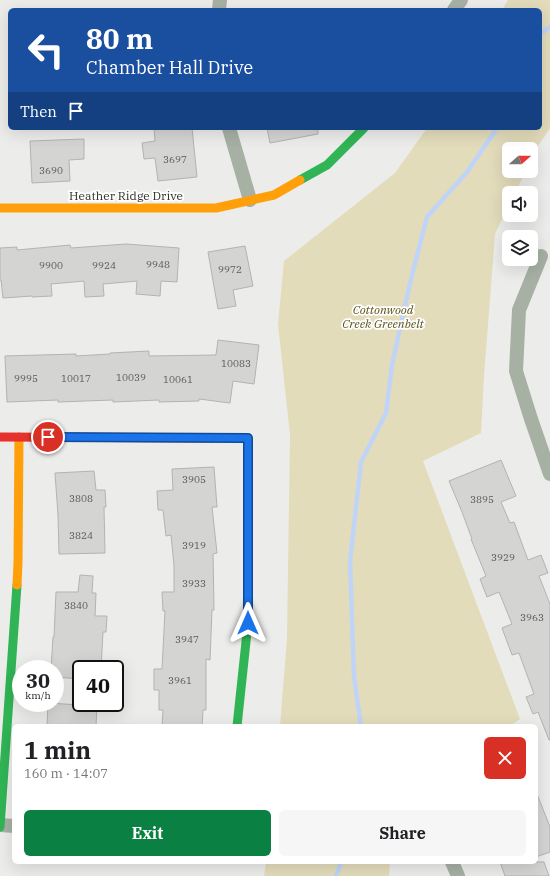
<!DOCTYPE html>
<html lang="en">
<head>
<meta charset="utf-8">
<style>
	:root { --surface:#fff; --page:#f6f6f6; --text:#202124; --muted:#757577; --accent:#0b8043 }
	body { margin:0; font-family:"IBM Plex Serif",serif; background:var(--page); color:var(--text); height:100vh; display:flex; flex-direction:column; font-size:15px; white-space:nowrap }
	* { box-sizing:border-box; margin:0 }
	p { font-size:13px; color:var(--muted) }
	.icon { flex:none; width:22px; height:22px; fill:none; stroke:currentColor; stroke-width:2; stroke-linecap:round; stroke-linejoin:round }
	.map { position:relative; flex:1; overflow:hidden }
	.sheet { position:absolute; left:12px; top:724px; width:526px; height:140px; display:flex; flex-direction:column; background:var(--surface); border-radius:6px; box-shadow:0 4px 16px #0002 }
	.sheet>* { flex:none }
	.banner { position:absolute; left:8px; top:8px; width:534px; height:122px; border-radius:6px; box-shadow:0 4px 16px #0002; background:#1a4fa0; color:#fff; overflow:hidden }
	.needle { width:26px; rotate:69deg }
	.controls { position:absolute; left:502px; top:142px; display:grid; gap:8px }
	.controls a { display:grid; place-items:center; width:36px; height:36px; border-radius:6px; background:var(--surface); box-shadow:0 4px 16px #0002; font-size:20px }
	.speed { position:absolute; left:12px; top:660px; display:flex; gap:8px; font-size:20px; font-weight:700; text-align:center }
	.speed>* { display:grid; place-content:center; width:52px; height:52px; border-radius:50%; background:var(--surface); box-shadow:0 4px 16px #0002; line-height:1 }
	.speed small { font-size:10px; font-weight:400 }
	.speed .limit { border:2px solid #111; border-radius:6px; background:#fff; color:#111 }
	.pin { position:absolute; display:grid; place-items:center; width:34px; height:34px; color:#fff; margin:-17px; border:2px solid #fff; border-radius:50%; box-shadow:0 1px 4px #0007 }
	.me { position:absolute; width:44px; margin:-22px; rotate:0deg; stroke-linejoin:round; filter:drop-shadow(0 0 3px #0008) }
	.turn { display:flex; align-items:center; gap:14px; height:84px; padding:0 12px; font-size:18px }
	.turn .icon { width:52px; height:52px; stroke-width:2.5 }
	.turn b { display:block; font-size:28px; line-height:34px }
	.then { display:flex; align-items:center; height:38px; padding:0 12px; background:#0003; gap:8px; font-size:15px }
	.round { display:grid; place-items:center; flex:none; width:42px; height:42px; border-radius:6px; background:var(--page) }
	.head { display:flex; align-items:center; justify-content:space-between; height:68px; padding:0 12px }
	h1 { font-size:24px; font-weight:700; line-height:30px }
	.button { display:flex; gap:8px; margin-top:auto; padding:8px 12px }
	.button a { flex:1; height:46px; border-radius:6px; background:var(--accent); color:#fff; font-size:16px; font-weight:700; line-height:46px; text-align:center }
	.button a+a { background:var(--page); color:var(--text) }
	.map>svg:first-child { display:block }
	.green { fill:#e2dcbb }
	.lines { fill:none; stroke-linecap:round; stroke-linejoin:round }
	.stream { stroke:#c0d4f7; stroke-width:4.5 }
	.building { fill:#d4d4d2; stroke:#b3b3b1 }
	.street { stroke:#a6b0a3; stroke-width:14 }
	.fast { stroke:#30b455; stroke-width:9 }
	.slow { stroke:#ff9f0a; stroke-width:9 }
	.jam { stroke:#e5322d; stroke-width:9 }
	.route-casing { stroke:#114b97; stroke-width:10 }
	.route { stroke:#1a73e8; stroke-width:7 }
	.labels { text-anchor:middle; stroke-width:3.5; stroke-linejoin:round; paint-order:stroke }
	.number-label { font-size:10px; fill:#585856 }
	.street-label { font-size:12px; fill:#2d2d2b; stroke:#fff }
	.park-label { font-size:12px; font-style:italic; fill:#5c5118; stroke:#fff }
</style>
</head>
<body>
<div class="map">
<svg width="550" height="876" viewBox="0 0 550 876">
	<rect width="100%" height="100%" fill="#ececea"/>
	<path class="green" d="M508,0H550V128L538,146L531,161V149H509V171H526L515,193H509V205L495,234L484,376L481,433L423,461L520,719L510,726H280L287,638L290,435L278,324L284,261L395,173L427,128H540V10H502Z
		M266,862H390L389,876H264Z"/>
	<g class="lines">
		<path class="stream" d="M540,34L550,27
			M361,726L354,677L350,561L361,462L386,413L392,365L411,279L427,217L467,172L495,131V128
			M336,876L340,866V862"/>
	</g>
	<path class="building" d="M154,128H192L197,177L158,181L155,158L144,159L142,143L155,141Z
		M267,128H318V134L270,143Z
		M84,139V159L69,160L70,181L32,183L30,141Z
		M126,244L179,248L177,282L161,281L160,296L136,294L137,281L103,284L104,296L85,297L84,281L51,284L52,296L32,297V296L3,298L1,280H0V248L17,247V250L70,245L71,248Z
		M245,246L253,286L233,290L236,306L218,309L208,252Z
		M218,340L259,345L254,384L233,381L230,403L199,399V401L159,402V400L113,402V400L58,402V400L7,402L5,356L76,354V356L110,354V353L149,351V356L216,355Z
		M501,460L516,496L501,502L510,523L514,522L528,560L541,555L548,573L539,576L550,604V740H549L538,712L533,714L526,697L534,694L519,653L512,655L502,628L512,624L499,592L487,597L480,579L486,576L471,539H472L462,512L449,481Z
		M214,467L217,507H212L217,553L213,554L214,610H212L210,660L206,659V710H203L202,726H162L163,710H159V690H154V669H162L165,611H163L162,592H174V565L171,535L166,536L163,510H158L157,491L173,490L172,469Z
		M94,471L96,490H105L106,507H104L105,553L59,554L58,515L55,473Z
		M80,575L93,576L92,593H96L95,616H107L106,632H103L101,669H81V679L55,677V669H51L53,637H54L56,592H78Z
		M48,703L97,706L96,726H47Z
		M536,794H537L550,827V852L536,857Z
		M500,862H544L549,876H505Z"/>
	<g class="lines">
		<path class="street" d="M219,10L220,0
			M454,10L461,0
			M229,128L250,200
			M541,256L519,310L516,371L531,419L550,474
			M0,825L14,826
			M452,862L458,876"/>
		<path class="fast" d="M300,180L327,165L364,128
			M212,438H248V623L237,726
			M0,827L17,585"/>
		<path class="slow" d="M0,208H216L274,195L300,180
			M17,585L18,563L19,437"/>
		<path class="jam" d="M0,437L212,438"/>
	</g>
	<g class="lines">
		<defs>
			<path id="route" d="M48,437L248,438V623"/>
		</defs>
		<use href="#route" class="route-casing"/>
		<use href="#route" class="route"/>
	</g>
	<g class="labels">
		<g class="number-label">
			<text x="175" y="163">3697</text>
			<text x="51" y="174">3690</text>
			<text x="158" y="268">9948</text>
			<text x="51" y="269">9900</text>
			<text x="104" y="269">9924</text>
			<text x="230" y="273">9972</text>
			<text x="236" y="367">10083</text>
			<text x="131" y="381">10039</text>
			<text x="26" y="382">9995</text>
			<text x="76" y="382">10017</text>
			<text x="178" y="383">10061</text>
			<text x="194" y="483">3905</text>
			<text x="81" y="502">3808</text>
			<text x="482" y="503">3895</text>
			<text x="81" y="539">3824</text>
			<text x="194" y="549">3919</text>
			<text x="503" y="561">3929</text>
			<text x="194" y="587">3933</text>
			<text x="76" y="609">3840</text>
			<text x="532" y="621">3963</text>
			<text x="187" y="643">3947</text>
			<text x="180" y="684">3961</text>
		</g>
		<g class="street-label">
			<text x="126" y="200">Heather Ridge Drive</text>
		</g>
		<g class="park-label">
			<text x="383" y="314">Cottonwood<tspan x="383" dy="14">Creek Greenbelt</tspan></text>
		</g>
	</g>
</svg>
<div class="controls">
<a><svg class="needle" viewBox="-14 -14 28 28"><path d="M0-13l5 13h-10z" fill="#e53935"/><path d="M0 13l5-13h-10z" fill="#757577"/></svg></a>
<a><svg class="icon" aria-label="sound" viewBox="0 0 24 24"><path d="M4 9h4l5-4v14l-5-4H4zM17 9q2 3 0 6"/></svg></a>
<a><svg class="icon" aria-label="layers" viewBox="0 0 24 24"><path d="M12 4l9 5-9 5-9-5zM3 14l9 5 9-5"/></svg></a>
</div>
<div class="speed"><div>30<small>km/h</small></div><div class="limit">40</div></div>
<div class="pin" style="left:48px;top:437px;background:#d93025"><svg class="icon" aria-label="arrive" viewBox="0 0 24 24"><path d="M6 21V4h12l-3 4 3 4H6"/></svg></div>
<svg class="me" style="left:248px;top:623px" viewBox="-20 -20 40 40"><path d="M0-17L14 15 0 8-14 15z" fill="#1a73e8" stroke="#fff" stroke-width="4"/></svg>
<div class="banner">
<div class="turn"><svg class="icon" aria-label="left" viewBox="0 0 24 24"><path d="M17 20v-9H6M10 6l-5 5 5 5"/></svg><div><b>80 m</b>Chamber Hall Drive</div></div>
<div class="then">Then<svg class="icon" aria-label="arrive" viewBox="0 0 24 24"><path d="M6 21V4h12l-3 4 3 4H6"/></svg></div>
</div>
<section class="sheet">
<div class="head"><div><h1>1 min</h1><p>160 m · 14:07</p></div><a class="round" style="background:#d93025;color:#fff"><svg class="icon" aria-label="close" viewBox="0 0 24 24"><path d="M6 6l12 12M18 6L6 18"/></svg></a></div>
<div class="button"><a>Exit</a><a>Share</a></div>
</section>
</div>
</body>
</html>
